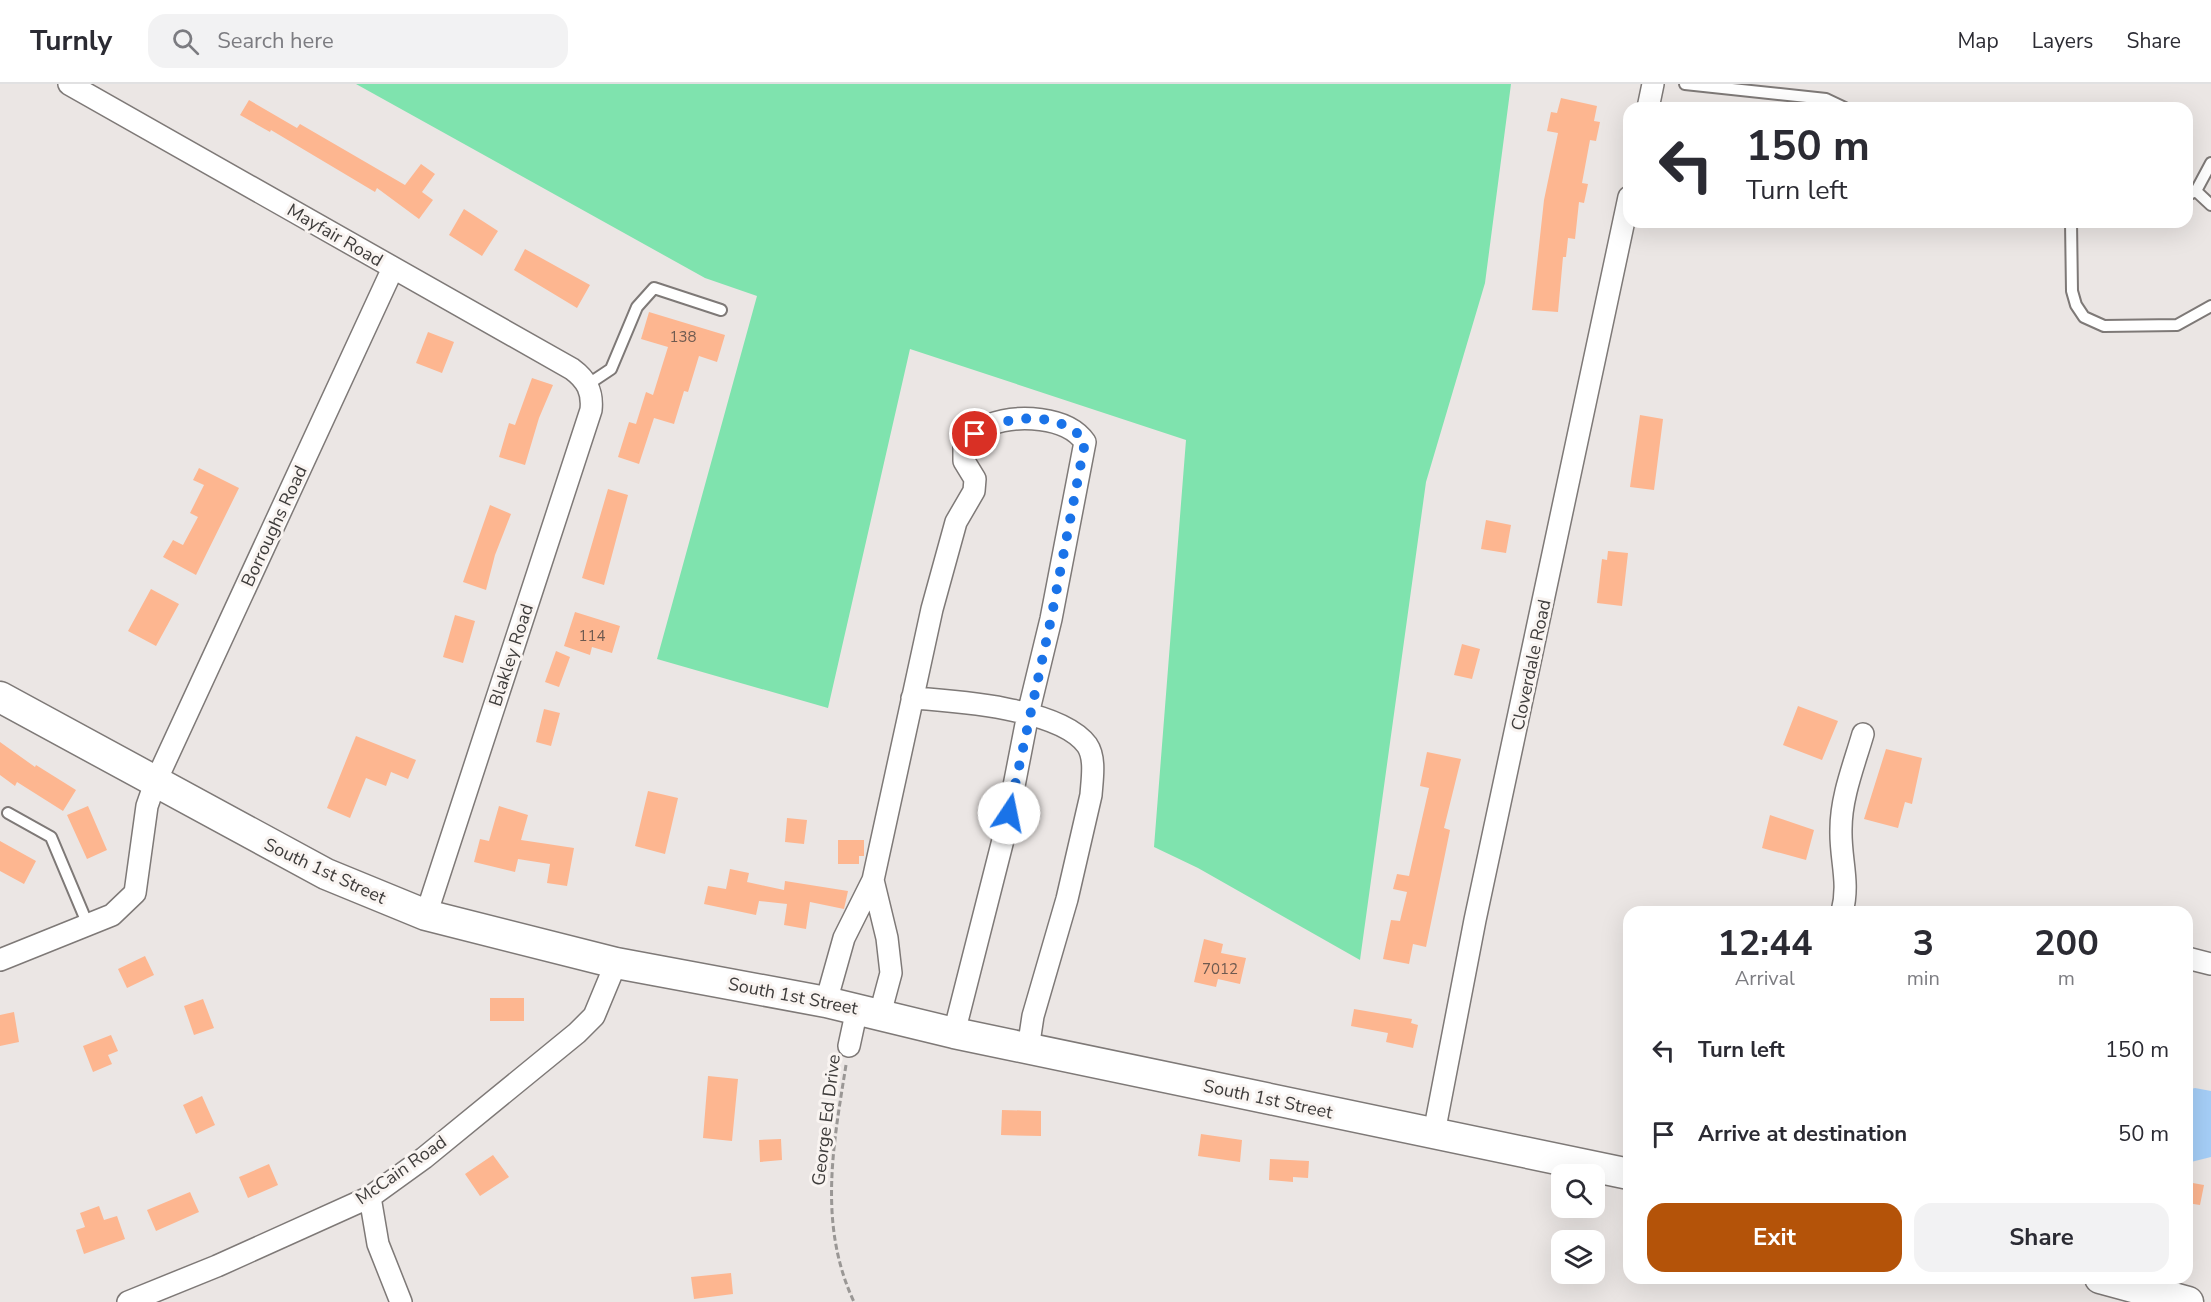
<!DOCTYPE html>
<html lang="en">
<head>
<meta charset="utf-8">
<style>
	:root { --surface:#fff; --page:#f2f2f3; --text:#2b2b33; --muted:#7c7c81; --line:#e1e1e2; --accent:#b45309 }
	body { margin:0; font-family:"Nunito Sans",sans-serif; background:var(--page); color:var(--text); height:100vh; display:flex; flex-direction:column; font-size:22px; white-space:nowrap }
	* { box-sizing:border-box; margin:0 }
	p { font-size:20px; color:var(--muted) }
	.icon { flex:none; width:33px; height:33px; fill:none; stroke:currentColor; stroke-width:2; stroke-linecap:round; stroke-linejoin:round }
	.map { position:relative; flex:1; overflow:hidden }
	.panel { position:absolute; left:1623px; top:822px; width:570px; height:378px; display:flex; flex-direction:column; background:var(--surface); border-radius:18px; box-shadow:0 6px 24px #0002 }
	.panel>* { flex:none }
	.banner { position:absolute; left:1623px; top:18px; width:570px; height:126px; border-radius:18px; box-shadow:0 6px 24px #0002; background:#fff; color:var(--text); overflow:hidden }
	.fabs { position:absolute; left:1551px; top:1080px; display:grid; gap:12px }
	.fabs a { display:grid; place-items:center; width:54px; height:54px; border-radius:12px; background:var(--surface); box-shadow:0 6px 24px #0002; font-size:30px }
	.pin { position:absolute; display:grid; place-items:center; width:51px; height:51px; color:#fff; margin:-26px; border:3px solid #fff; border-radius:50%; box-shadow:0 2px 6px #0007 }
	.me { position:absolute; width:66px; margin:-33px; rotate:11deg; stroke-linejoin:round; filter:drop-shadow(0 0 4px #0008) }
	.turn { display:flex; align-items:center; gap:21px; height:126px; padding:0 24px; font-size:27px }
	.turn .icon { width:78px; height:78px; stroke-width:2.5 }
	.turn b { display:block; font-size:42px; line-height:51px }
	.eta { display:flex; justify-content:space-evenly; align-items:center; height:102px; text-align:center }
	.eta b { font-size:36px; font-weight:700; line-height:42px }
	.button { display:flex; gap:12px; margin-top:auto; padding:12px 24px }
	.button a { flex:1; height:69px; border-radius:18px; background:var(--accent); color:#fff; font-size:24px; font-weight:700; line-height:69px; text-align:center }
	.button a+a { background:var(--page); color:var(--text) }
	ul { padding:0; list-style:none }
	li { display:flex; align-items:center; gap:18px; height:84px; padding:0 24px }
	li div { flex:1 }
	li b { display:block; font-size:22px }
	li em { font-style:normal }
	header { display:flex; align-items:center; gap:36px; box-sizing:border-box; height:84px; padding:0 30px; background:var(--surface); border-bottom:2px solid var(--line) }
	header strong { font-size:28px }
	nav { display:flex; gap:33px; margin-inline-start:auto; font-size:21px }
	.search { width:420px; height:54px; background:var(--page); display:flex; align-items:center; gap:15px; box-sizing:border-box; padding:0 21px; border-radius:18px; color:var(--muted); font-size:22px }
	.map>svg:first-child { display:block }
	.green { fill:#7fe3ae }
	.water { fill:#a5cef7 }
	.building { fill:#fdb690 }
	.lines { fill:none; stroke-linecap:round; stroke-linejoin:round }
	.service-casing { stroke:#7e7977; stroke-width:14 }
	.minor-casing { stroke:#7e7977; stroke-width:24 }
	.secondary-casing { stroke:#7e7977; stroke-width:33 }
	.path { stroke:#9a9795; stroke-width:3; stroke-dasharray:6 3; stroke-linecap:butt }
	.service { stroke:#fff; stroke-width:10 }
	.minor { stroke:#fff; stroke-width:21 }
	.secondary { stroke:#fff; stroke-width:30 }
	.route { stroke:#1a73e8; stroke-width:10; stroke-dasharray:0 18 }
	.labels { text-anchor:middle; stroke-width:6; stroke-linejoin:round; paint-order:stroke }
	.number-label { font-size:15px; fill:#6e5a50 }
	.street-label { font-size:18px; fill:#3e3c3b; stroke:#f9f4f1 }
</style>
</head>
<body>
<header>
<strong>Turnly</strong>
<div class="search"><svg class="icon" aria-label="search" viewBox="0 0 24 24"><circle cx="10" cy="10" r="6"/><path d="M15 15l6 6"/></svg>Search here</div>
<nav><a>Map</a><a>Layers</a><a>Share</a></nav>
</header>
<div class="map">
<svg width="2211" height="1218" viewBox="0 0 2211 1218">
	<rect width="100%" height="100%" fill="#ebe6e4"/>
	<path class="green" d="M356,0H1511L1485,199L1426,398L1360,876L1198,784L1154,763L1186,356L910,265L828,624L657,575L757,212L705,194Z"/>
	<path class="water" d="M2195,1004L2211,1007V1073L2187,1079V1006Z"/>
	<path class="building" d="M1561,14L1597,22L1594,37L1600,38L1596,57L1590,56L1582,99L1588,100L1584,119L1579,118L1575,155L1568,154L1566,173H1563L1558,228L1532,226L1544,116L1558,49L1547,47L1551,28L1557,29Z
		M249,16L297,44L300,40L405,101L421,80L435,90L422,108L433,116L419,135L377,104L375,108L271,46L270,48L240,31Z
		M464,125L498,147L482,172L449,151Z
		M525,165L590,201L577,224L514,186Z
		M649,228L725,251L717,278L699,272L688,308L684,307L674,340L654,334L639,380L618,373L629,338L636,340L646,308L653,311L668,263L641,255Z
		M428,248L454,258L442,289L416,279Z
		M532,294L553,301L539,334L525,381L499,373L509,339L515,341Z
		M1640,331L1663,335L1654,406L1630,403Z
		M199,384L239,404L196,491L163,473L173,456L183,461L198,433L190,429L204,401L193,396Z
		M608,405L628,411L604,501L582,494Z
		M490,421L511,430L495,471L486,506L463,498Z
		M1486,436L1511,441L1506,469L1481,465Z
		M1608,467L1628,469L1622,522L1597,519L1602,475L1607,476Z
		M151,505L179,520L156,562L128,547Z
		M575,528L620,542L612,569L592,563L590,571L564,562Z
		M455,531L475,537L463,579L443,573Z
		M1462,560L1480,565L1472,595L1454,591Z
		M556,567L570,573L559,603L545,598Z
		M1798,622L1838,637L1822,676L1783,661Z
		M544,625L560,629L551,662L536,658Z
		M356,652L416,676L408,695L391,688L386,702L366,694L350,734L327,724Z
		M0,658L35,683L36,681L76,706L63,727L17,698L15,702L0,691Z
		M1886,665L1922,674L1912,720L1905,718L1898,744L1864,735Z
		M1427,668L1461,675L1444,744L1450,746L1426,863L1413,860L1409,880L1383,875L1391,836L1400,837L1407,808L1393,805L1397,790L1409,792L1429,704L1420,702Z
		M648,707L678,714L665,770L635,762Z
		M88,722L107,766L87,775L67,731Z
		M499,722L528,731L521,756L574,764L567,802L547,799L550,780L518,775L515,788L474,778L480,755L489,757Z
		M1770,731L1814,746L1806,776L1762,764Z
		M787,734L807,736L804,760L785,758Z
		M838,756H864V772H859V780H838Z
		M0,757L36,777L24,800L0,787Z
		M730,785L749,789L747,798L784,806L785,797L848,807L844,825L810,818L806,845L784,841L787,820L759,817L756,831L704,820L708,802L726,805Z
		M1204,855L1223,860L1221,869L1246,874L1240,900L1218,895L1216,903L1194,898Z
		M145,872L154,891L127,904L118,885Z
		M490,914H524V937H490Z
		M203,915L214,944L194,951L184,922Z
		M1354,925L1412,935L1411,939L1418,941L1413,964L1386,958L1388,949L1351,942Z
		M14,928L19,958L0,962V931Z
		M111,951L118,967L108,971L112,980L93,988L83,962Z
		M708,992L738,995L732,1057L703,1054Z
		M202,1012L215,1041L196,1050L183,1021Z
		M1002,1026L1041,1027V1052L1001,1051Z
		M1201,1050L1242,1056L1240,1078L1198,1072Z
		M781,1055L782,1076L760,1078L759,1056Z
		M493,1071L509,1093L480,1112L465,1090Z
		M1270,1075L1309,1077L1308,1094L1293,1093V1098L1269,1096Z
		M269,1080L278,1101L248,1114L239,1093Z
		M2187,1098L2204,1101L2200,1121L2187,1119Z
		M190,1108L199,1128L156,1147L147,1126Z
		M99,1122L104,1136L117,1132L125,1155L84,1170L76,1146L85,1143L80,1129Z
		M731,1189L733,1210L694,1215L691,1193Z"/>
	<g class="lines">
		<defs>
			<path id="service" d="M1685,0L1826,15L1845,24
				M2196,107L2211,121
				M2187,111L2196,107L2211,79
				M2071,138L2072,207L2076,221L2084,233L2104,242L2177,241L2211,222
				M587,301L611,285L637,223L654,204L721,226
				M8,729L51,753L88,841"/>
			<path id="minor" d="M69,0L572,285C587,296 593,308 591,326L426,831
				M1648,24L1653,0
				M912,614C955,617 1060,624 1087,661C1096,674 1092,696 1091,711L1067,815L1033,932L1028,965
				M1842,828C1850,798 1840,775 1841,745C1841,713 1854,681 1863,650
				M2187,874L2211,880
				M0,876L112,831L135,809L147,722L155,699L393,184
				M826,918L844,854L873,796
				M880,930L891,889L887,854L873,796L932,525L956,438L974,407L975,395L964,377V362C972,353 979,345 989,341C1017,330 1067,332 1085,358L1051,535L1028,630L1005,748L954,949
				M849,962L857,925
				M1434,1049L1475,836L1629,113
				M370,1113L378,1160L401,1218
				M128,1218L217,1182L370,1113L424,1074L577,949L594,932L616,879"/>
			<path id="secondary" d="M0,613L326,790L426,831L616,879L826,918L954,949L1629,1090
				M2100,1194L2188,1218"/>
		</defs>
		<use href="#service" class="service-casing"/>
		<use href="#minor" class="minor-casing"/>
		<use href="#secondary" class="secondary-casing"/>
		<path class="path" d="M846,981C833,1062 818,1141 854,1218"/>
		<use href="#service" class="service"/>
		<use href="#minor" class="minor"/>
		<use href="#secondary" class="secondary"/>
	</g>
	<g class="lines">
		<path class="route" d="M975,350C1004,331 1062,325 1085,358L1051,535L1009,729"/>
	</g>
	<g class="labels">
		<g class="number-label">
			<text x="683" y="258">138</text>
			<text x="592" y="557">114</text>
			<text x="1220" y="890">7012</text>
		</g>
		<g class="street-label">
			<text transform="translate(335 151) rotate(30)" y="6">Mayfair Road</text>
			<text transform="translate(274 442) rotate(-65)" y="6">Borroughs Road</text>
			<text transform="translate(511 571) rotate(-72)" y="6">Blakley Road</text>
			<text transform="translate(1531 581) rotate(-78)" y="6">Cloverdale Road</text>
			<text transform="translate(325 787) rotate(25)" y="6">South 1st Street</text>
			<text transform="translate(793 912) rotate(11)" y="6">South 1st Street</text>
			<text transform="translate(1268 1015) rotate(12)" y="6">South 1st Street</text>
			<text transform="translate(826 1036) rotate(-83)" y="6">George Ed Drive</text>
			<text transform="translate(401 1086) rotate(-35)" y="6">McCain Road</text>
		</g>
	</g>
</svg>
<div class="fabs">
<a><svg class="icon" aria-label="search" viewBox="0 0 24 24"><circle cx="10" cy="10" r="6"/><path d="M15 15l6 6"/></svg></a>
<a><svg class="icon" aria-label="layers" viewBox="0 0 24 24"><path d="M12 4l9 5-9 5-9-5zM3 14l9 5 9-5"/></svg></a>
</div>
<div class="pin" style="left:975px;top:350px;background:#d93025"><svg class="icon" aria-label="arrive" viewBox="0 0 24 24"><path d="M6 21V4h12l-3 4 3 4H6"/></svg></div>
<svg class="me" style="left:1009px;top:729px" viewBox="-20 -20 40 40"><circle r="19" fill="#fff"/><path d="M0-13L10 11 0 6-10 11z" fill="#1a73e8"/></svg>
<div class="banner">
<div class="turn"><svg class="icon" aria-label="left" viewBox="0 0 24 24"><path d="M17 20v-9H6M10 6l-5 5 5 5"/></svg><div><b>150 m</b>Turn left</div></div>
</div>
<section class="panel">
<div class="eta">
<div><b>12:44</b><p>Arrival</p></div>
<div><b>3</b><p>min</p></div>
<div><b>200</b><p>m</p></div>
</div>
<ul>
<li><svg class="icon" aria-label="left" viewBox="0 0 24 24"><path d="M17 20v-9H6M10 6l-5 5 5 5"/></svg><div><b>Turn left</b></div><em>150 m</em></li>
<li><svg class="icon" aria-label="arrive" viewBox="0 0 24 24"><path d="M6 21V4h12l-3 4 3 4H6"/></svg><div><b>Arrive at destination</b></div><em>50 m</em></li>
</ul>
<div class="button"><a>Exit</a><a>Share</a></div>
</section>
</div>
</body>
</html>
